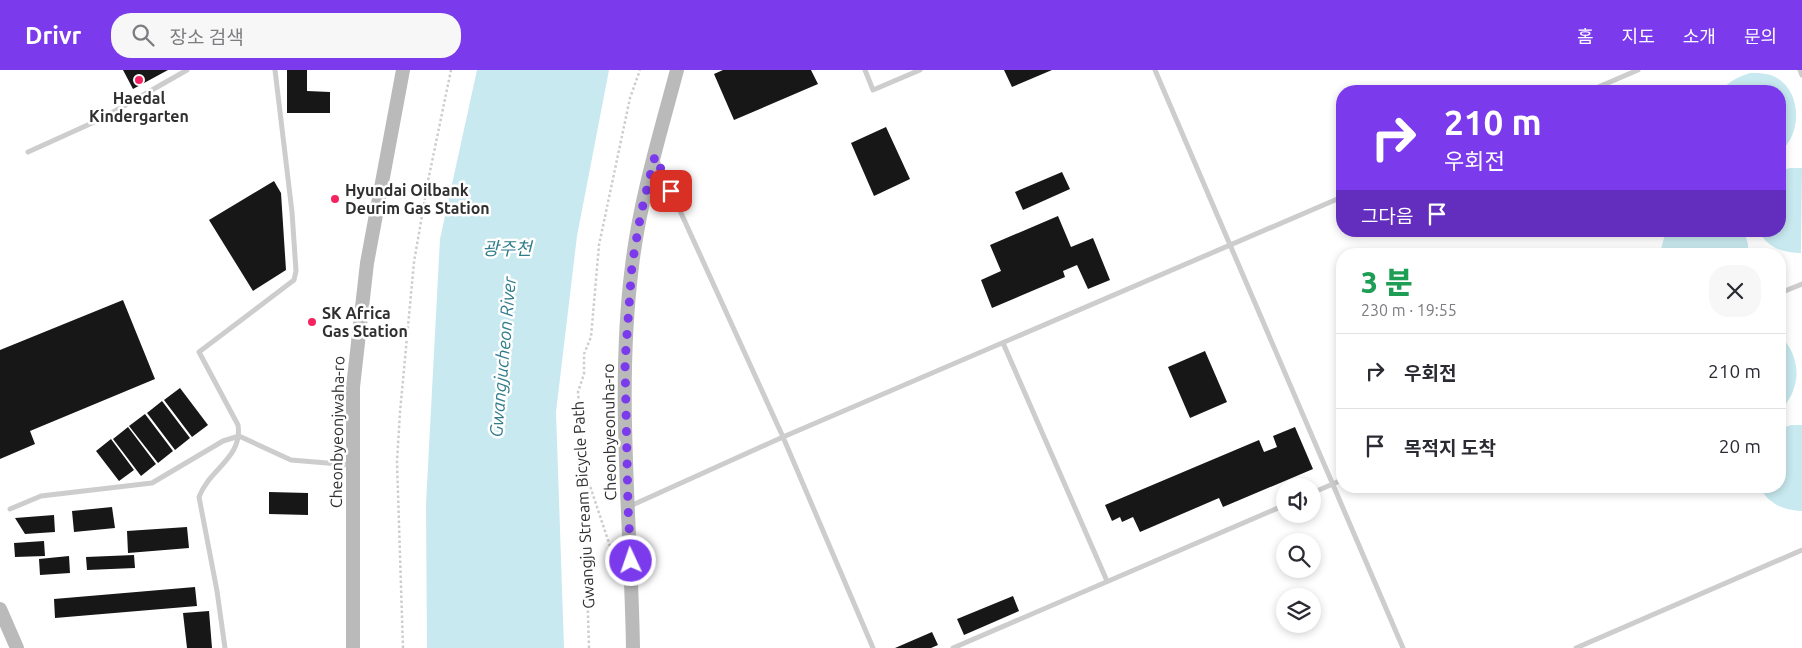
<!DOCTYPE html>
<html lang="ko">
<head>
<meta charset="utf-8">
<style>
	:root { --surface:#fff; --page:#f7f7f7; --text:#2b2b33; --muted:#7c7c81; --line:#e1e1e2; --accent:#7c3aed }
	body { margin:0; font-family:Ubuntu,"Noto Sans KR",sans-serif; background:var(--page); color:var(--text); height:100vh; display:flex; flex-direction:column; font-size:19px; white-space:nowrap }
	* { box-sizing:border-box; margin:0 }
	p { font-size:16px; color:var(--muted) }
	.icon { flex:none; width:28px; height:28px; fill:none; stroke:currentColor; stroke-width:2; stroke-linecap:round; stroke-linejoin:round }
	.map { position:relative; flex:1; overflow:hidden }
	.panel { position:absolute; left:1336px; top:178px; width:450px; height:245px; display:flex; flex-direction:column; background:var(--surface); border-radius:20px; box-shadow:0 2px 8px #0003 }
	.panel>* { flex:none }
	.guide { position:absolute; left:1336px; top:15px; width:450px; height:152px; border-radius:20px; box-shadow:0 2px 8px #0003; background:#7c3aed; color:#fff; overflow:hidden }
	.controls { position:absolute; left:1276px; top:408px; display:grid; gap:10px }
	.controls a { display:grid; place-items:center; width:45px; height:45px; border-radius:50%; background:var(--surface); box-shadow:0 2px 8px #0003; font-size:25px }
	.pin { position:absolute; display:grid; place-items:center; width:42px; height:42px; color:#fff; margin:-21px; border-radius:10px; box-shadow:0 2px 8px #0006 }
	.me { position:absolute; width:55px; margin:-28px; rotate:357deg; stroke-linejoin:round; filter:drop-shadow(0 0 4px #0008) }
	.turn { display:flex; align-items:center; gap:18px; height:105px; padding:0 25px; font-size:22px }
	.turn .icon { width:65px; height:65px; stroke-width:2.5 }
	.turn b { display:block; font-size:35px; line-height:42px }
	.then { display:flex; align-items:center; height:48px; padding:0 25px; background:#0003; gap:10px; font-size:19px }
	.round { display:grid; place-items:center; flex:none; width:52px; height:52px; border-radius:20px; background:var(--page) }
	.summary { display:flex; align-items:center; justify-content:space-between; height:85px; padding:0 25px }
	h1 { font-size:30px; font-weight:800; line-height:38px; color:#1e9e55 }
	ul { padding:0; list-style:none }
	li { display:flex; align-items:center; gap:15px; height:75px; padding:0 25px; border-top:1px solid var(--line) }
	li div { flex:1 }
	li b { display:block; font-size:19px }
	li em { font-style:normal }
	header { display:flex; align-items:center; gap:30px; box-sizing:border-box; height:70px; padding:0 25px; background:var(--accent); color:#fff }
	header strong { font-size:24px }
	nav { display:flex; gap:28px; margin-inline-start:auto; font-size:18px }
	.search { width:350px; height:45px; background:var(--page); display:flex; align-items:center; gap:12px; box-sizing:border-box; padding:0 18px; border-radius:20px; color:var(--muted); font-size:19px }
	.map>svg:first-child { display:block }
	.water { fill:#c7e9ef }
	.building { fill:#171717 }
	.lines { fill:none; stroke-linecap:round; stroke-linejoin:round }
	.path { stroke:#cdcdcd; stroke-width:2.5; stroke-dasharray:2.5 2.5; stroke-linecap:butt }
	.lane { stroke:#cdcdcd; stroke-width:5 }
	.secondary { stroke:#bababa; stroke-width:14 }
	.route { stroke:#7c3aed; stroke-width:9; stroke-dasharray:0 16.2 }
	.poi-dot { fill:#f52461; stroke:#fff; stroke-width:2 }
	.labels { text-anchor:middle; stroke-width:5; stroke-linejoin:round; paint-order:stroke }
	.poi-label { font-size:16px; font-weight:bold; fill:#303030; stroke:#fff; text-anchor:start }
	.street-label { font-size:16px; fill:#303030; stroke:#fff }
	.water-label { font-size:18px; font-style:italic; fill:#327d8c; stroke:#fff }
</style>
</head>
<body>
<header>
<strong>Drivr</strong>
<div class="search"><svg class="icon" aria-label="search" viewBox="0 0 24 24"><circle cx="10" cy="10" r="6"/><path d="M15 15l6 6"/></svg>장소 검색</div>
<nav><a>홈</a><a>지도</a><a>소개</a><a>문의</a></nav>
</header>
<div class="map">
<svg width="1802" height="578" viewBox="0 0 1802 578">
	<rect width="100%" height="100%" fill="#fff"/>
	<path class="water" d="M477,0H609L577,166L556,342L564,578H427L426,434L440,169Z
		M1750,3C1759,3 1769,3 1777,8C1802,23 1802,64 1780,82V21H1722C1728,11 1739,7 1750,3Z
		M1790,98H1802L1801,183C1784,183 1767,178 1759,161H1780V101Z
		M1666,161H1744L1748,174V184H1662L1661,179Z
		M1780,266C1802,286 1802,320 1780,340Z
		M1791,355H1802V441C1783,440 1768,434 1759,416H1780V359Z"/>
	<path class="building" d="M123,0H168L133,19Z
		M287,0H307V21L330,22V43H287Z
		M723,0H811L818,14L734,50L714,4Z
		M1004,0H1052L1012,17Z
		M886,57L910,109L874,126L851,73Z
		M1062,102L1070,119L1023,140L1015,122Z
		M274,111L281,123L286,200L253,221L209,150Z
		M1058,146L1071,177L1093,168L1110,210L1088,219L1077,195L1063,201L1065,207L992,238L981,210L1001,201L990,175Z
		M123,230L155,309L30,361L35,374L0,389V280Z
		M1205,281L1227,332L1190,348L1168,297Z
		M180,318L208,355L192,367L164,330Z
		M162,331L190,368L175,380L147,343Z
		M145,344L173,381L158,393L129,356Z
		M128,357L156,394L141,406L113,369Z
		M1295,357L1313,399L1223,437L1219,428L1140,462L1133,447L1122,452L1120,447L1112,451L1105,435L1259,370L1264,382L1277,377L1273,366Z
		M111,369L134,400L119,411L96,381Z
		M269,422L308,423V445L269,444Z
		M112,437L115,458L74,462L72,441Z
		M54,445L55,462L25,464L15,448Z
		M187,457L189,478L128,483L127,461Z
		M44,471L45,486L15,487L14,473Z
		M134,485L135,498L87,500L86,487Z
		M69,486L70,503L40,505L39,489Z
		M195,517L197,536L55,548L54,529Z
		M1013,526L1019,541L964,565L957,549Z
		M209,541L212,578H187L183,543Z
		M932,562L938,575L931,578H895Z"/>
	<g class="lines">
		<path class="path" d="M584,398L610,476L617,487
			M403,578L397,392L400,342L414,192L428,111L451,0
			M589,578L583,378L578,322L584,304V284L591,267L599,175L630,28L640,0"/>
		<path class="lane" d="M865,0L873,20L920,0
			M1155,0L1403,578
			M1800,0L1802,5
			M1589,21L1638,0
			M28,82L101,49L187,0
			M656,88L783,367L873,578
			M1780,223L1802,214
			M1003,273L1107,511
			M1312,423L1342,410
			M628,437L783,367L1342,127
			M10,439L41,426L152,413L223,371L239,366L291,390L351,395
			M225,578L217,521L199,427C209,399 243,388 238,355L199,282L294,210L296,201L292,142L275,0
			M953,578L1285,435
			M1576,578L1802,480"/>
		<path class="secondary" d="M0,539L17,578
			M353,578V317L367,193L403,0
			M633,578C631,451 616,322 632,196C640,129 660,64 677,0"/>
	</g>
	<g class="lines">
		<path class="route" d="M631,491L628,437L625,292L632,195L641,143L655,86L671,121"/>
	</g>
	<g class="poi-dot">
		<circle cx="139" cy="10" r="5"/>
		<circle cx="335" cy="129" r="5"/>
		<circle cx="312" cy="252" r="5"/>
	</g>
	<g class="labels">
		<g class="poi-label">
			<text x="139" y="34" text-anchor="middle">Haedal<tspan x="139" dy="18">Kindergarten</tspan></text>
			<text x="345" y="126">Hyundai Oilbank<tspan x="345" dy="18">Deurim Gas Station</tspan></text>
			<text x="322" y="249">SK Africa<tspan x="322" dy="18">Gas Station</tspan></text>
		</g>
		<g class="street-label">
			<text transform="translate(337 362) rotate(-89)" y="6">Cheonbyeonjwaha-ro</text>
			<text transform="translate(609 362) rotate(-91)" y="6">Cheonbyeonuha-ro</text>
			<text transform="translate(583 435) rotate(-93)" y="6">Gwangju Stream Bicycle Path</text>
		</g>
		<g class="water-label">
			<text x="507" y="185">광주천</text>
			<text transform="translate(503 287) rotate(-85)" y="6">Gwangjucheon River</text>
		</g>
	</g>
</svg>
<div class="controls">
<a><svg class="icon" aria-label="sound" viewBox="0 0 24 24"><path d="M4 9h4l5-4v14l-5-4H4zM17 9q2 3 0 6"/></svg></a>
<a><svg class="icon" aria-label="search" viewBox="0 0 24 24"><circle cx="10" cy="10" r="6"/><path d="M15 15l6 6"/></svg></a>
<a><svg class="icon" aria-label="layers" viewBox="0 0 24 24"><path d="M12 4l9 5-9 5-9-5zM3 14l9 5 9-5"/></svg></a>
</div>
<div class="pin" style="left:671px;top:121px;background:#d93025"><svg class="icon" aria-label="arrive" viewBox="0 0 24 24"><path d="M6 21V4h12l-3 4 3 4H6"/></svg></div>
<svg class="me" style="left:631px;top:491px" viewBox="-20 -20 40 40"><circle r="17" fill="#7c3aed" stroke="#fff" stroke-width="3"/><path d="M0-11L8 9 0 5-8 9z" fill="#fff"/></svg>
<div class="guide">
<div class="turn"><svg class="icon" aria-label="right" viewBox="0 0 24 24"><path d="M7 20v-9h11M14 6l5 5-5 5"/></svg><div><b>210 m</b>우회전</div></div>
<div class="then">그다음<svg class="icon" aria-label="arrive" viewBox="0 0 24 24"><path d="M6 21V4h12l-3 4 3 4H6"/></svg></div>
</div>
<section class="panel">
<div class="summary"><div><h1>3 분</h1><p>230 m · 19:55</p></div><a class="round"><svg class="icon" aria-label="close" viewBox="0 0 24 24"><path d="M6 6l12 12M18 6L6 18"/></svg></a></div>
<ul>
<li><svg class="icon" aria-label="right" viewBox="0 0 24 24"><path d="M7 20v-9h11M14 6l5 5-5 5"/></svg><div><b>우회전</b></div><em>210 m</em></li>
<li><svg class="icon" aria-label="arrive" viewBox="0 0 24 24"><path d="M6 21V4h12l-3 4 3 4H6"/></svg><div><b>목적지 도착</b></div><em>20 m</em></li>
</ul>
</section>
</div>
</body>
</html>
